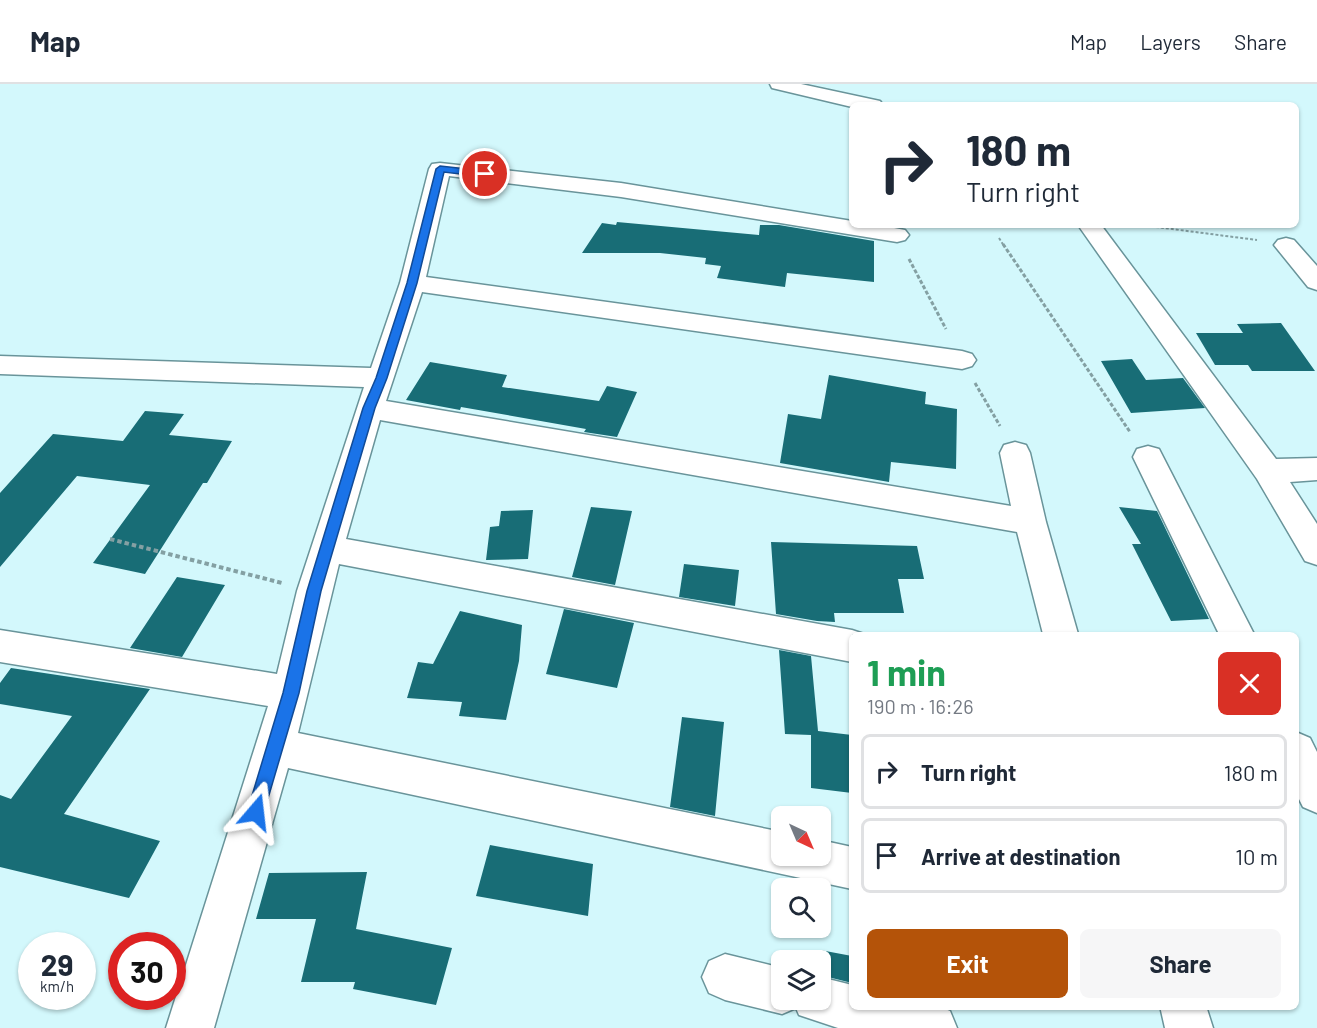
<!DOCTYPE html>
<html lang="en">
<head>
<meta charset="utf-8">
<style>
	:root { --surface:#fff; --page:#f6f6f7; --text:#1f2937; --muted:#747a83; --line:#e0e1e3; --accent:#b45309 }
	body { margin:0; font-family:Barlow,sans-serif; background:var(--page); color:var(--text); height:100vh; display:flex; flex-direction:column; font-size:22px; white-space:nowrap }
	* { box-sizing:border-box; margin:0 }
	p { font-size:20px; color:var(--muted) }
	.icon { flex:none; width:33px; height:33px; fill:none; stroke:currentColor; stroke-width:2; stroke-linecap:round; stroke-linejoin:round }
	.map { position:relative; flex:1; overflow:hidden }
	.drawer { position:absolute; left:849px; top:548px; width:450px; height:378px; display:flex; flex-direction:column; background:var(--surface); border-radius:9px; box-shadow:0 2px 4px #0004 }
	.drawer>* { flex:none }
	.banner { position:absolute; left:849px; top:18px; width:450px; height:126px; border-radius:9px; box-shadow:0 2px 4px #0004; background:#fff; color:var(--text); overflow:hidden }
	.needle { width:39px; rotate:136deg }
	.buttons { position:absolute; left:771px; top:722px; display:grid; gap:12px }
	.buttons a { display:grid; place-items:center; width:60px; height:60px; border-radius:9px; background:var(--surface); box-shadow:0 2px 4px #0004; font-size:30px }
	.speed { position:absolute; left:18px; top:848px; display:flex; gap:12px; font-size:30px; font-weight:700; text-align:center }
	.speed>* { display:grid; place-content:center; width:78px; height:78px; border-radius:50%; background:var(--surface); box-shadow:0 2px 4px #0004; line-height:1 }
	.speed small { font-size:15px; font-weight:400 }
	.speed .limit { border:9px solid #d22; background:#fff; color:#111 }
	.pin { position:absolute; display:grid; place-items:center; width:51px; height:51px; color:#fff; margin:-26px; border:3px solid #fff; border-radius:50%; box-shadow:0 2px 6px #0007 }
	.me { position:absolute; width:66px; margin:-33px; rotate:17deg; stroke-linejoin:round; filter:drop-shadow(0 0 4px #0008) }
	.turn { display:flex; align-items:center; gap:21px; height:126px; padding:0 18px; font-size:27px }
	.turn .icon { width:78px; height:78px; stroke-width:2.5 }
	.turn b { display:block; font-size:42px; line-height:51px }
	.round { display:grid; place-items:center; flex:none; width:63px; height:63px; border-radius:9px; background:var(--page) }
	.head { display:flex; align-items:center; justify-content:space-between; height:102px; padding:0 18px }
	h1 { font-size:36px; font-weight:700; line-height:45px; color:#1e9e55 }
	.primary-button { display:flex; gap:12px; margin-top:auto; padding:12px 18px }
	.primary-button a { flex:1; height:69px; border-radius:9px; background:var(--accent); color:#fff; font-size:24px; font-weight:700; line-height:69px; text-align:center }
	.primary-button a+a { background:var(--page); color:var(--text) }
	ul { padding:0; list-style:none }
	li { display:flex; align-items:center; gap:18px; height:75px; margin:0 12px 9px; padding:0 6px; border:3px solid var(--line); border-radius:9px }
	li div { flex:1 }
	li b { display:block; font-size:22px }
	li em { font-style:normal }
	header { display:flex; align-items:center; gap:36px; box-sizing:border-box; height:84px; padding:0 30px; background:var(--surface); border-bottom:2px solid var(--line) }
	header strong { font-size:28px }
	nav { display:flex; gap:33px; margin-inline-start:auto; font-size:21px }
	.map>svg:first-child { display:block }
	.building { fill:#186d76 }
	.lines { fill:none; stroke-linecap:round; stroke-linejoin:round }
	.minor-casing { stroke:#69949a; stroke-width:3 }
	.path-far2 { stroke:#84a0a3; stroke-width:2; stroke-dasharray:3 2; stroke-linecap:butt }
	.path-far1 { stroke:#84a0a3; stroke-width:3; stroke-dasharray:4 2; stroke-linecap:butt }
	.path { stroke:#84a0a3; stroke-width:4; stroke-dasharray:4.5 3; stroke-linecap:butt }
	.minor { fill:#fff; fill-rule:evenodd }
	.route { fill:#1a73e8; stroke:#114b97; stroke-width:1.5 }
</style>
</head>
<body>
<header>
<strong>Map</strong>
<nav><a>Map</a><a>Layers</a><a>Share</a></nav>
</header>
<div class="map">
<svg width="1317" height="944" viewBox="0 0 1317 944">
	<rect width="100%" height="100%" fill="#d3f8fc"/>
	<path class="building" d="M617,138L759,151L760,141H779L874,157V198L787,189L785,203L717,194L721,182L705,180L706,174L660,169H582L602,139L616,141Z
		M1281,239L1315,287H1252L1248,281H1215L1196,249H1243L1237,240Z
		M1132,275L1146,296L1183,294L1205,324L1131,329L1101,277Z
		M430,278L507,291L502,303L599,317L607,302L637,308L617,353L584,348L586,345L461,323L460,326L406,316Z
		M829,291L926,308L925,320L957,325L956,385L891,378L889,398L780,379L788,330L821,335Z
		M145,327L184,330L169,351L232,357L207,399H203L145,490L93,479L150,401L77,392L0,483V409L53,350L123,357Z
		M591,423L632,427L615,501L572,493Z
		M1119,423L1157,427L1209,535L1171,537L1132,460H1141Z
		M533,426L528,475L486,476L490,443L499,442L501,427Z
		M771,458L917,462L924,495H898L904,529H834L835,538L817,537L776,530Z
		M684,480L739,486L735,522L679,513Z
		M177,493L225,501L182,573L130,564Z
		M564,525L634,539L617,604L546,590Z
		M460,527L522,541L519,577L506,636L459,632L462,618L407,614L418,578L433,580Z
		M779,566L811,572L818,647L852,651V709L811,704V651L785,650Z
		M11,584L150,605L64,730L160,757L129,814L0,783V711L11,715L72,632L0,620V599Z
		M682,633L724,638L715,732L670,723Z
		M490,761L593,780L588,832L476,812Z
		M367,788L356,845L452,864L436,921L353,905L355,898H301L316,835H256L269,789Z
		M820,866L852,872V899L820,891Z"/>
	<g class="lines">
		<defs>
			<path id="minor" d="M770,0H801L880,17L883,21H852V23L772,4Z
				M440,79L621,99L852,137V141H878L905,146L909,151L905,156L897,158L621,113L449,92L426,193L962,267L972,270L976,276L972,282L962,285L422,208L386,317L1011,422L1000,369L1004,361L1015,358L1026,361L1030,369L1046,438L1078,550H1043L1017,448L380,336L346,455L852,546L864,550H852V578L339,480L298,649L782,748V771H820V756L852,763V805L288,684L214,944H166L268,622L0,578V546L277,590L297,507L364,303L0,290V272L371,284L400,199L429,85L432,80Z
				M1078,141H1101L1276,375L1317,374V396L1290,398L1317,440V481L1305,477L1257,395Z
				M1286,154L1294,156L1317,182V206L1308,203L1274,161L1278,156Z
				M1148,362L1159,365L1254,550H1219L1133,373L1137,365Z
				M1296,648L1310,654L1317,668V729L1303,723L1296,709Z
				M725,870L782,884V915H820V893L852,901V922H938L950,927L957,944H838L799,931L796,924L782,930L725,916L709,909L702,893L709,877Z
				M1160,922H1206L1213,944H1165Z"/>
		</defs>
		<use href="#minor" class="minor-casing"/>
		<path class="path-far2" d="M1141,141L1257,156
			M999,154L1004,162"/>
		<path class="path-far1" d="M1003,160L1130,348
			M909,175L946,245
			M975,299L1000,342"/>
		<path class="path" d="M110,455L282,499"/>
		<use href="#minor" class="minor"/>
	</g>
	<path class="route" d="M440,82L485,87L490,90L485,93L444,88L417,199L387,294L375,324L321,507L299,609L264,728L262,734L256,736L250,734L247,728L283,609L307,507L363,324L376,294L407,199L436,85Z"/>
</svg>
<div class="buttons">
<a><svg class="needle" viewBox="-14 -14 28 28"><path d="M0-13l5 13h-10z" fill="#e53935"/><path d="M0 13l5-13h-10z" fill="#747a83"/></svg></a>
<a><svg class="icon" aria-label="search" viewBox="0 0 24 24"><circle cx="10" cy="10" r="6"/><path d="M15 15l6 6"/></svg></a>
<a><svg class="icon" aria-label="layers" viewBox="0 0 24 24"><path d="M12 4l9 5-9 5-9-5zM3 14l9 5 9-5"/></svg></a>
</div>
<div class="speed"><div>29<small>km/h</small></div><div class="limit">30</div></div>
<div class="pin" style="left:485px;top:90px;background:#d93025"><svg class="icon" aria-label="arrive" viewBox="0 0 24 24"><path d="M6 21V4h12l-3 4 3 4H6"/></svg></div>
<svg class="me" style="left:256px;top:728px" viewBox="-20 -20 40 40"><path d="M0-17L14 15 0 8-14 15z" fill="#1a73e8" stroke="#fff" stroke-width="4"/></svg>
<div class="banner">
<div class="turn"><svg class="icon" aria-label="right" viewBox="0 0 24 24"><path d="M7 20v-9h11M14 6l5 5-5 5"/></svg><div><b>180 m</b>Turn right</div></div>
</div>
<section class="drawer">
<div class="head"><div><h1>1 min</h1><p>190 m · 16:26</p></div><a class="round" style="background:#d93025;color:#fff"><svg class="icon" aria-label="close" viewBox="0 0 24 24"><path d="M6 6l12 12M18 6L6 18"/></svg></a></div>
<ul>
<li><svg class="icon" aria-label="right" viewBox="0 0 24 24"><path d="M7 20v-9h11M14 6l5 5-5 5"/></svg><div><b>Turn right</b></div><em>180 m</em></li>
<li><svg class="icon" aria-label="arrive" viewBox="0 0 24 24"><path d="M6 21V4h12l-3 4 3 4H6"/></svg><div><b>Arrive at destination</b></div><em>10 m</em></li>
</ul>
<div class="primary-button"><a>Exit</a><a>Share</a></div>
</section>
</div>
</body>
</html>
